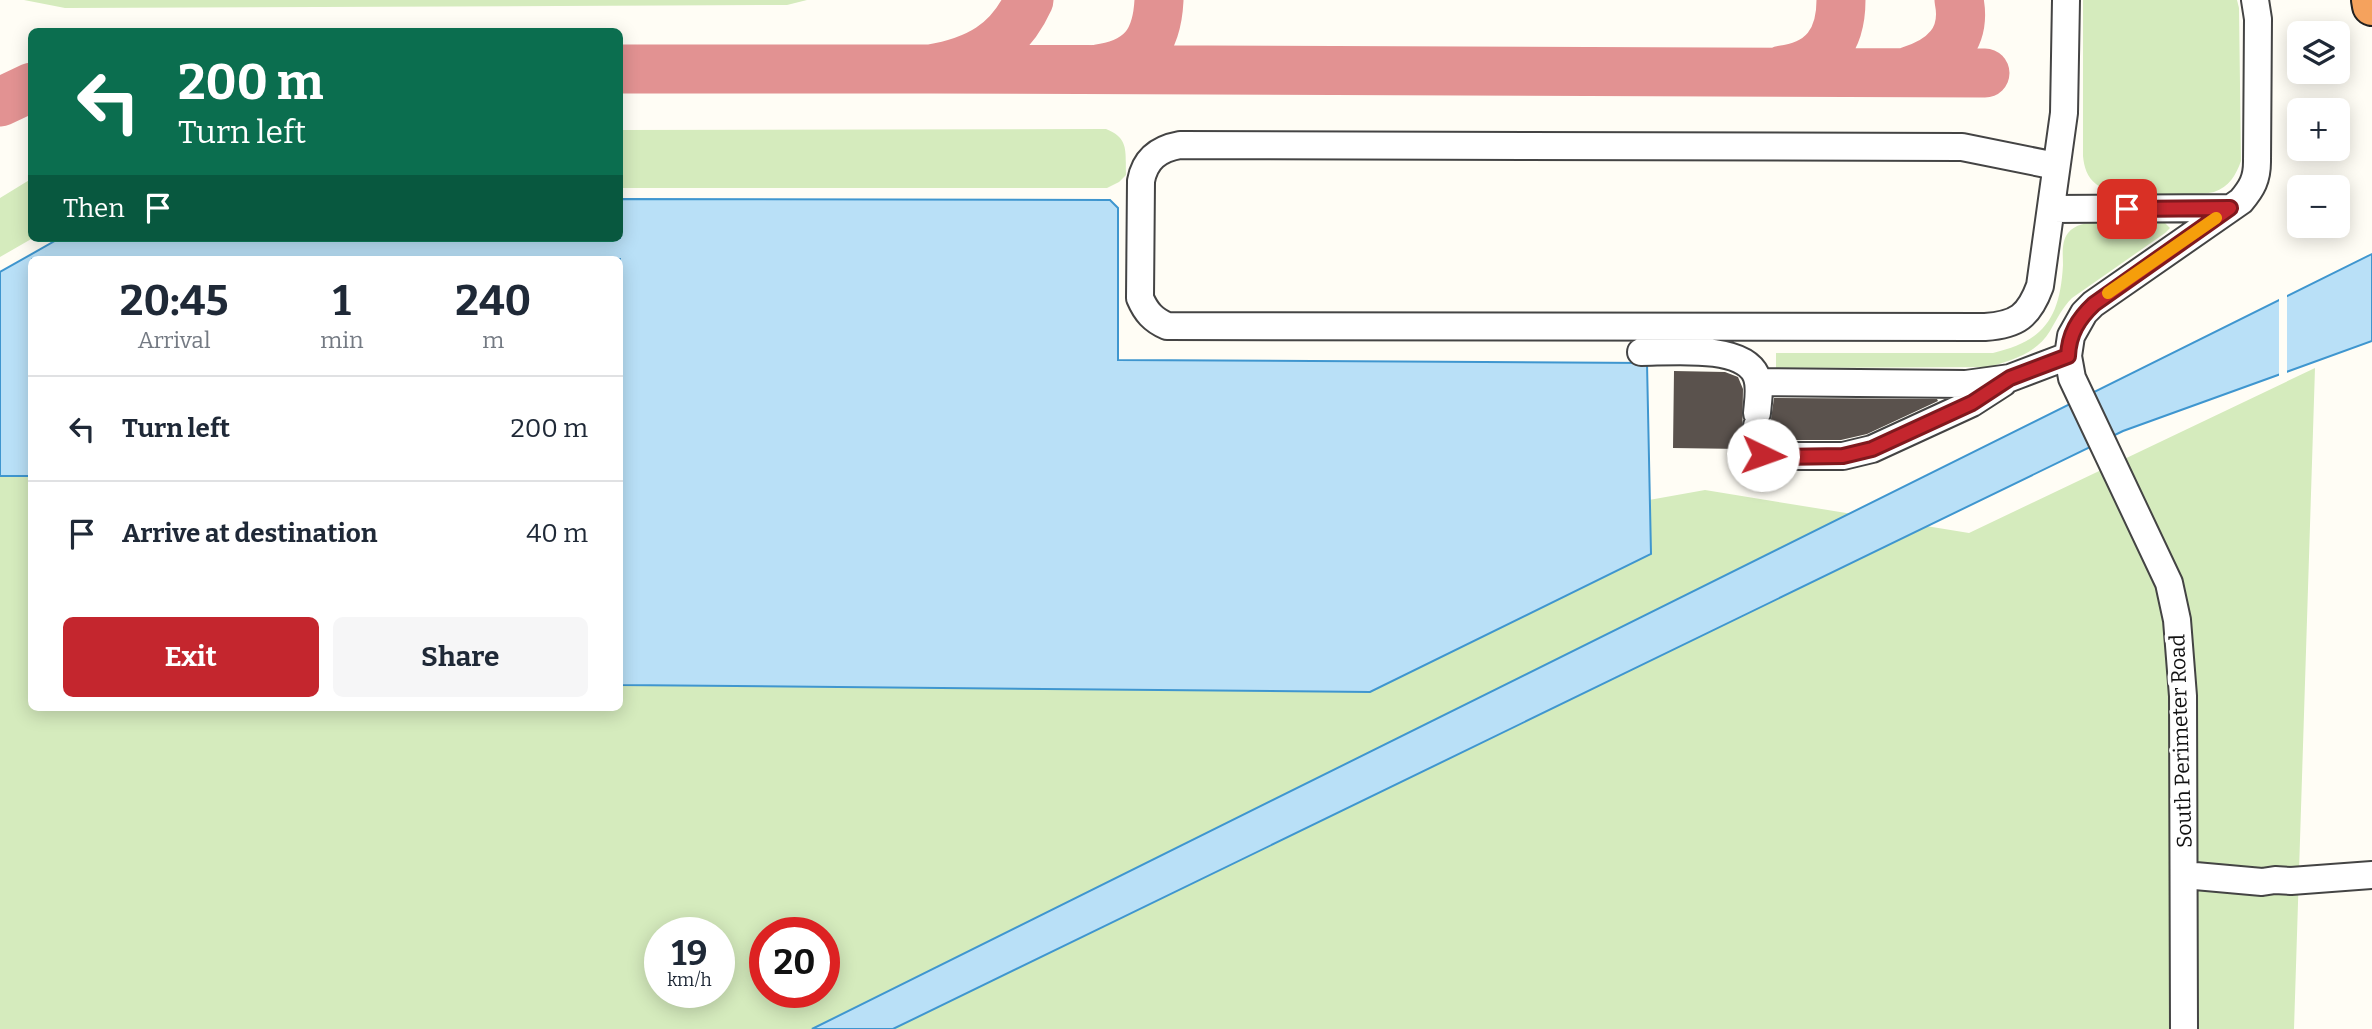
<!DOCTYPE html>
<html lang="en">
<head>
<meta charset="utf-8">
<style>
	:root { --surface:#fff; --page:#f6f6f7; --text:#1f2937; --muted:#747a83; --line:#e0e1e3; --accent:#c4262e }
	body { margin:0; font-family:Bitter,serif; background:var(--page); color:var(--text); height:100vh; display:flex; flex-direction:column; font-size:26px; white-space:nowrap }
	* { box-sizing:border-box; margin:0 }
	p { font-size:23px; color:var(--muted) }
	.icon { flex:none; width:38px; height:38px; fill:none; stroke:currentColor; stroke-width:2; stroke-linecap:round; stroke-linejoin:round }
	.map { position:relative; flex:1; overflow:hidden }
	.side { position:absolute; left:28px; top:256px; width:595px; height:455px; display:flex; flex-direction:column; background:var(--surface); border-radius:10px; box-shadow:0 4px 18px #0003 }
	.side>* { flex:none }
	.banner { position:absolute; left:28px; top:28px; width:595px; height:214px; border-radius:10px; box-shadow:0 4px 18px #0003; background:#0b6e4f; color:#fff; overflow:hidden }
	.buttons { position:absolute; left:2287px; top:21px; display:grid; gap:14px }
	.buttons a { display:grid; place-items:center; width:63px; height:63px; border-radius:10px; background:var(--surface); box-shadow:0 4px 18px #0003; font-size:35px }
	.speed { position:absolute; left:644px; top:917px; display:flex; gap:14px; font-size:35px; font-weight:700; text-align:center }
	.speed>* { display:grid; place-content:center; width:91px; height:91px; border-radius:50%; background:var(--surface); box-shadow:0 4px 18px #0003; line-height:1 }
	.speed small { font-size:18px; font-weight:400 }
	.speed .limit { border:10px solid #d22; background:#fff; color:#111 }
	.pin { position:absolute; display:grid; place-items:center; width:60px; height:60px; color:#fff; margin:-30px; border-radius:14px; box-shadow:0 4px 10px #0006 }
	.me { position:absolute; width:77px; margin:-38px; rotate:93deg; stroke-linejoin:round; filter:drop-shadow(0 0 5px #0008) }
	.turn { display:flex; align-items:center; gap:24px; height:147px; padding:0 35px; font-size:32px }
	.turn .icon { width:91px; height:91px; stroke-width:2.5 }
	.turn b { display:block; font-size:49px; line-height:60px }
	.then { display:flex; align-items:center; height:66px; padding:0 35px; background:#0003; gap:14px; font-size:26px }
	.eta { display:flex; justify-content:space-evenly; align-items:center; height:119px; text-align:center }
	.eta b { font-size:42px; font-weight:700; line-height:49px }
	.primary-button { display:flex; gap:14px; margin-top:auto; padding:14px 35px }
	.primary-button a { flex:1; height:80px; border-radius:10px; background:var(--accent); color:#fff; font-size:28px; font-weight:700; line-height:80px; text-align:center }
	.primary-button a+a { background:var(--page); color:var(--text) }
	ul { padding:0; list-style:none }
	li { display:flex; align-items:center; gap:21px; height:105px; padding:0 35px; border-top:2px solid var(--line) }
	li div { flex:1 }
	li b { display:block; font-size:26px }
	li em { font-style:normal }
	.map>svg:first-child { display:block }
	.green { fill:#d5ebbd; fill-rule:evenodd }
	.water { fill:#b9e0f7; stroke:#3f96cf; stroke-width:2 }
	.pier { fill:#fffdf5 }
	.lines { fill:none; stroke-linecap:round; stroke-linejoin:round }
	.taxiway { stroke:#e29292; stroke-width:49 }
	.building { fill:#5a524d }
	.minor-casing { stroke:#444; stroke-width:30 }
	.highway-casing { stroke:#222; stroke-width:42 }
	.minor { stroke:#fff; stroke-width:26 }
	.highway { stroke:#f5a25d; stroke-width:38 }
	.route-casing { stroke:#7f191e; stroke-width:18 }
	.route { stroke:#c4262e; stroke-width:12 }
	.slow { stroke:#f59e0b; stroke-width:12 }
	.labels { text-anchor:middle; stroke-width:7; stroke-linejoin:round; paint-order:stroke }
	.street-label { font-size:21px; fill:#111; stroke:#fff }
</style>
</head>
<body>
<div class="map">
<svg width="2372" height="1029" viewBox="0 0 2372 1029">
	<rect width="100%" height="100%" fill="#fffdf5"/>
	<path class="green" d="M24,0H807L787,5L65,8Z
		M2083,0H2237L2239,8L2241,161C2236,175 2229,187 2214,192C2202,196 2131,194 2116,192C2109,191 2101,188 2096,184C2087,177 2084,167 2083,156Z
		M1106,129C1130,138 1125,153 1126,175L1119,182L1107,188H620V130Z
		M31,179L32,238H33L0,257V198Z
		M2098,222L2165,223L2170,228L2165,233L2072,298C2062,308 2057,319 2050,331C2037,353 2011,361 1988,367L1776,368V353H1993C2045,341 2060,317 2063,265C2063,255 2061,242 2068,233C2075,224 2087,223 2098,222Z
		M2315,368L2294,1029H0V476H31L32,707H620V685L1651,554L1649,500L1705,490L1969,533ZM660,933H719V992H660ZM765,933H824V992H765Z"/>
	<path class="water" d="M620,199L1110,200L1118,208V360L1647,363L1651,554L1370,692L620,685V259H32L31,476H0V272L60,238H620Z
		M2372,254V341L2123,431L893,1029H812Z"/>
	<path class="pier" d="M2287,293V376L2279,379V297Z"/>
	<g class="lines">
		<path class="taxiway" d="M620,69H931C977,61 1009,44 1029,0
			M931,69L1985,73
			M1098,69C1141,63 1157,42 1159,0
			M1782,70C1823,65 1841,40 1841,0
			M1909,71C1943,61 1967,39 1959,0
			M0,102L32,87"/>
	</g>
	<path class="building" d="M1674,371L1725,372L1738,377L1743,389L1742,449L1673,448Z
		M1774,398L1937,399L1938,401L1867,434L1841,440H1772L1771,419Z"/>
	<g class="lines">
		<defs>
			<path id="minor" d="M2056,166L1962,147L1180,145C1158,149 1145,159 1141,181L1140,298C1146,312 1153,320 1167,326L1985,327C2017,325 2029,316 2040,286L2064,113L2066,0
				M2051,209L2230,208
				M1641,352C1670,352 1742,344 1756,375C1761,386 1758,401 1757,413
				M1759,382L1966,384L2010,378L2068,356
				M1757,426C1756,438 1754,449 1766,456H1843L1872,449L1972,403L2003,383
				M2184,875L2262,882L2275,880L2291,881L2372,875
				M2184,1029L2183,696L2177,620L2169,583L2072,378L2068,356L2071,336L2084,313L2093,304L2241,201C2252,188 2257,179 2257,162L2258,19L2255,0"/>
			<path id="highway" d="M2371,0L2372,6"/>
		</defs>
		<use href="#minor" class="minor-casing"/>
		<use href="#highway" class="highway-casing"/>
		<use href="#minor" class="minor"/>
		<use href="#highway" class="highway"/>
	</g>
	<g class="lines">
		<defs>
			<path id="route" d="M1763,455L1770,457L1843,456L1872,449L1972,403L2010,378L2068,356C2069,334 2078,319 2094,304L2230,208L2127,209"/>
		</defs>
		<use href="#route" class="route-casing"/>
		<use href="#route" class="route"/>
		<path class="slow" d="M2108,293L2216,218"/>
	</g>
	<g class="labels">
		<g class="street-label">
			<text transform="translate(2181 741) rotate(-92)" y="7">South Perimeter Road</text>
		</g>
	</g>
</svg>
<div class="buttons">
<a><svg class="icon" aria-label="layers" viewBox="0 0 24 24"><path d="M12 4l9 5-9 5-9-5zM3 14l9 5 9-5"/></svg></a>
<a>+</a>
<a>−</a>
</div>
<div class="speed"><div>19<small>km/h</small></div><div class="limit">20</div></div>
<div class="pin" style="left:2127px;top:209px;background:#d93025"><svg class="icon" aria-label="arrive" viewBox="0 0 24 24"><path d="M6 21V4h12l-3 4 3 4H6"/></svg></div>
<svg class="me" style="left:1763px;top:455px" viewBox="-20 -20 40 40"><circle r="19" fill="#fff"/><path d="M0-13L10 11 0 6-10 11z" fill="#c4262e"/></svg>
<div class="banner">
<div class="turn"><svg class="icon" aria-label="left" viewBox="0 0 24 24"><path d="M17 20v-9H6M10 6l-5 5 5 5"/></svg><div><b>200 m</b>Turn left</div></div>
<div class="then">Then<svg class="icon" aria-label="arrive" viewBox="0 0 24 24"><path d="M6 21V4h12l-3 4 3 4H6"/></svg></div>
</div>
<section class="side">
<div class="eta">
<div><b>20:45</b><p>Arrival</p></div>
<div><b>1</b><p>min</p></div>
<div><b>240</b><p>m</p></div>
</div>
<ul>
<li><svg class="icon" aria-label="left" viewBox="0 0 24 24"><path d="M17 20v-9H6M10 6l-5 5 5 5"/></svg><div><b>Turn left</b></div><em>200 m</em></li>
<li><svg class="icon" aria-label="arrive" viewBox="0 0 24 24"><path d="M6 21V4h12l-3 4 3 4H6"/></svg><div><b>Arrive at destination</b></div><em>40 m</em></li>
</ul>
<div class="primary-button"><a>Exit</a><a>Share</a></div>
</section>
</div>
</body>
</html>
